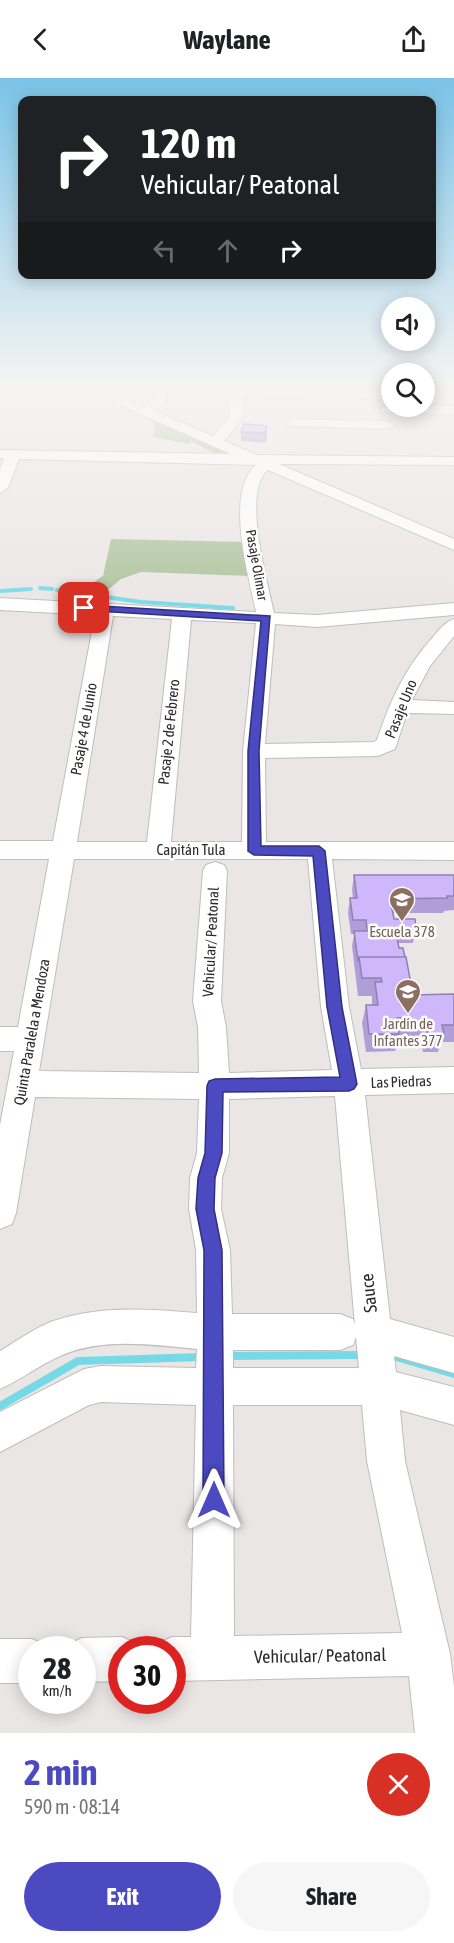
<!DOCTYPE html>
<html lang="en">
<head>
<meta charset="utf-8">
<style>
	:root { --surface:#fff; --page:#f6f6f6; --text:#202124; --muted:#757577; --accent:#4c4ac1 }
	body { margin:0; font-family:"Asap Condensed",sans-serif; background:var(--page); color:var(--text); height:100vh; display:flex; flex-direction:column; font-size:22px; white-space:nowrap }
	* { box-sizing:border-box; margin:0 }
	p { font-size:20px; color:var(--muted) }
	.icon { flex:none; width:33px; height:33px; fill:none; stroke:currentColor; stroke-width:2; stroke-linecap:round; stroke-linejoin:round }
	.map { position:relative; height:1655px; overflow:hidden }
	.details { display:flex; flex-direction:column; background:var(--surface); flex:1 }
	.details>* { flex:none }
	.banner { position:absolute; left:18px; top:18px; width:418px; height:183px; border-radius:12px; box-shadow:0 3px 15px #0003; background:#202124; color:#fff; overflow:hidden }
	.controls { position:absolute; left:381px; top:219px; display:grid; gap:12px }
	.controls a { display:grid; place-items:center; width:54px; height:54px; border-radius:50%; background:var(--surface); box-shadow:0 3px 15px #0003; font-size:30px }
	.speed { position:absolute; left:18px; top:1558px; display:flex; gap:12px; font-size:30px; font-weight:700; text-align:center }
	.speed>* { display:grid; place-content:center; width:78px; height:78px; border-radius:50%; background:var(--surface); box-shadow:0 3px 15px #0003; line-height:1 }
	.speed small { font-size:15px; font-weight:400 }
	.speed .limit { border:9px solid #d22; background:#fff; color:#111 }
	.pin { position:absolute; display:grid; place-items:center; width:51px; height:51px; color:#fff; margin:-26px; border-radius:12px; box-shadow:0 3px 9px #0006 }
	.me { position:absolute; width:66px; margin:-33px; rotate:0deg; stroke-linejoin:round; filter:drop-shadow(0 0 4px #0008) }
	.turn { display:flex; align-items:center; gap:21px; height:126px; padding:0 24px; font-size:27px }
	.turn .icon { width:78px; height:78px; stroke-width:2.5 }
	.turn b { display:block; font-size:42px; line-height:51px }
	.lanes { display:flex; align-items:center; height:57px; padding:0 24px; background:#0003; justify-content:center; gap:30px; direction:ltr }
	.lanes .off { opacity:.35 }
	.round { display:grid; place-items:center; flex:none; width:63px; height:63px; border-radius:32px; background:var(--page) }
	.overview { display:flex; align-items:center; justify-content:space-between; height:102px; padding:0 24px }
	h1 { font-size:36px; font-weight:700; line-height:45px; color:var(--accent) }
	.primary-button { display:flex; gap:12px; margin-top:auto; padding:12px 24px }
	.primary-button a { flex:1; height:69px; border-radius:36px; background:var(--accent); color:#fff; font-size:24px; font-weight:700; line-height:69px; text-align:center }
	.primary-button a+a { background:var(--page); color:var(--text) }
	header { display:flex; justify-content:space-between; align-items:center; height:78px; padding:0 24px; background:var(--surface); font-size:27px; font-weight:700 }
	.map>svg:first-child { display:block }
	.green { fill:#a9c198 }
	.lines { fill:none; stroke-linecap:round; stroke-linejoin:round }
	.stream-far1 { stroke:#75dae6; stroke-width:4 }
	.stream { stroke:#75dae6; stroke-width:8 }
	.minor-casing { stroke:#c0bdbb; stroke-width:2 }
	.minor { fill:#fff; fill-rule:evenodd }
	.wall { fill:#b19ed8 }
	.shaded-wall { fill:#9081b0 }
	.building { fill:#ceb8fb; stroke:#9081b0; stroke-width:1.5 }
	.route { fill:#4c4ac1; stroke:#31307d; stroke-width:1.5 }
	.labels { text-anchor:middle; stroke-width:5; stroke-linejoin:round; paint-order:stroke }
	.far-street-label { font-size:14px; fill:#2c2a2a; stroke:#fff }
	.street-label { font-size:15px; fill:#2c2a2a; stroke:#fff }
	.education-label { font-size:15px; fill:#785e54; stroke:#fff }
	.near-street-label { font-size:18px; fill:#2c2a2a; stroke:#fff }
</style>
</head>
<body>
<header><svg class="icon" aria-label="back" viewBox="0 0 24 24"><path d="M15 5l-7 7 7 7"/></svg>Waylane<svg class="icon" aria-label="share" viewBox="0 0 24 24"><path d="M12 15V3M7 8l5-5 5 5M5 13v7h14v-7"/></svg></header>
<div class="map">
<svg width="454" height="1655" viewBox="0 0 454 1655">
	<rect width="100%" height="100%" fill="#eae6e5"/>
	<path class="green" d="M150,341L228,375V376L221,379L191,363L188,366L153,359L155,348Z
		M111,461L247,464L251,498L141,494L121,501L109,511L92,514L95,503L103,498Z"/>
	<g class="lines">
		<path class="stream-far1" d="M40,510L52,511
			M57,512L67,513
			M0,513L31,511
			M73,513L89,516
			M92,517L141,524L233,530"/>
		<path class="stream" d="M228,1278L365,1277
			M393,1278L454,1296
			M0,1328L78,1283L202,1279"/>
		<defs>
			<path id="minor" d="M77,308H95L144,329L151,323L156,308H168L164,325L155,333L213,358L229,339L232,308H244V312L386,314L392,316L391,321L244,320L243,340L224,363L257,377L454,379V387L279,386L454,461V472L268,392C241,414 268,504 274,535L317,537L454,525V537L317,549L275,546L265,666L374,664L377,662C390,623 405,590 433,559C439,552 445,544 454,541V558L430,588L412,622L454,624V636L407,635L395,671L378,678L265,680L266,764H454V782L332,781L349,929L361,991L454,989V1015L365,1017L390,1241L454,1259V1295L394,1278L396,1294L454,1309V1347L400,1332L405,1383L450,1576L454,1608V1655H415L409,1598L172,1603V1572H154L157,1566L172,1559H191L196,1327L101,1324L89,1327L0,1374V1334L84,1291L101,1288L196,1290L197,1271C152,1267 103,1259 60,1278C39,1287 21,1302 0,1311V1273C17,1263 34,1250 53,1243C101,1227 148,1231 197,1235L196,1172L189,1131L190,1100L197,1075L199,1021L35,1019L16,1135L12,1146L0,1151V1047L14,973H0V949H18L49,781H0V763H53L95,537L0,532V520L256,534C249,499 224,413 256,387L19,381L8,410L0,415V390L4,381L0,380V372L231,376ZM113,538L172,541L147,764H77ZM191,542L256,545L243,673L242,764H171ZM74,781H308L321,929L332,992L229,995L226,949L221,923L227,793L224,787L215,784L206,787L203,793L193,923L198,949L199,995L39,993ZM335,1018L355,1247L353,1241L340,1236H232L230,1172L221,1131L222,1100L229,1075V1021ZM356,1259L359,1290H233V1272H340L353,1267ZM233,1327H362L367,1383L402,1555L234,1558Z
				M387,327L454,328V336L382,334L380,331Z
				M294,341L388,343L395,347L388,351L289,348L287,345Z
				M122,1559L137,1566L140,1572H122V1603L82,1604V1572H64L67,1567L82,1560Z
				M0,1561H32L47,1568L49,1572H32V1605H0Z"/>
		</defs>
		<use href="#minor" class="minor-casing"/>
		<use href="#minor" class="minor"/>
	</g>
	<path class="wall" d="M244,346L267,348V357L265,365L241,363V354Z
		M354,797H454V832L444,833L443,835H393L394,841L416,850L413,865H398L413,917L454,916V964H441L438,974H423L421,964H407L406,957H399L395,973L366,974L362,945L366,927H372V918H358L352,868L354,856H351L348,835L350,820H353L352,812Z"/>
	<path class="shaded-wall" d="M267,348V357L265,365V355Z"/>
	<path class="building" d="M244,346L267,348L265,355L241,354Z
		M354,797H454V818H447V820L390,821L394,841H415L416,850H395L399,870H403L405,879H359L358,883L354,853H367L366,842H353L350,820H357Z
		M359,879H406L413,917L454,916V947H442L444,956H428L426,947H412L411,939L397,940L399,956H369L366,927H378L375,904H382L381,900H362Z"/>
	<linearGradient id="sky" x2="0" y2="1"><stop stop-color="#7ac3e7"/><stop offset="0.57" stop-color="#f6f4f3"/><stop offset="1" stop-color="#f6f4f3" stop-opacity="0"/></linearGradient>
	<rect width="454" height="540" fill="url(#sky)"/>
	<path class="route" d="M84,527L270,538L259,673L261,768H319L325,773L342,929L357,1006L354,1011L349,1013L223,1014L222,1075L215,1100L214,1131L222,1172L224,1422L221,1429L214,1432L206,1429L203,1422L204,1172L196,1131L198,1100L205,1075L207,1008L209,1003L215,1001L340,999L327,929L313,778L254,777L248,773V673L261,543L81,532V528Z"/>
	<defs>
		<symbol id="school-pin" viewBox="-11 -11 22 30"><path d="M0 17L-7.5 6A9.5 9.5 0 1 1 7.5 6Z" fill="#8d6e63" stroke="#fff"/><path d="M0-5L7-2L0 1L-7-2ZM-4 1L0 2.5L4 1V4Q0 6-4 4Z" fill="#fff"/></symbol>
	</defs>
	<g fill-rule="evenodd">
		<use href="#school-pin" x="387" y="807" width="30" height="40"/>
		<use href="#school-pin" x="393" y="899" width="30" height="40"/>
	</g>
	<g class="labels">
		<g class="far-street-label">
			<text transform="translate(257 487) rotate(80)" y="5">Pasaje Olimar</text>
		</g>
		<g class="street-label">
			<text transform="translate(401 631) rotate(-68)" y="5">Pasaje Uno</text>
			<text transform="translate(84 651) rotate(-80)" y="5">Pasaje 4 de Junio</text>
			<text transform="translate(169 654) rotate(-84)" y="5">Pasaje 2 de Febrero</text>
			<text x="191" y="777">Capitán Tula</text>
			<text transform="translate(211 864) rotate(-87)" y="5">Vehicular/ Peatonal</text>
			<text transform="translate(32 954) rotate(-80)" y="5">Quinta Paralela a Mendoza</text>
			<text transform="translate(401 1004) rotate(-2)" y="5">Las Piedras</text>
		</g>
		<g class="education-label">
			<text x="402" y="859">Escuela 378</text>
			<text x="408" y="951">Jardín de<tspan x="408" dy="17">Infantes 377</tspan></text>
		</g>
		<g class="near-street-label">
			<text transform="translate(369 1215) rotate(-96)" y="6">Sauce</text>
			<text transform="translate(320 1578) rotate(-1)" y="6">Vehicular/ Peatonal</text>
		</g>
	</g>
</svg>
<div class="controls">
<a><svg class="icon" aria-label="sound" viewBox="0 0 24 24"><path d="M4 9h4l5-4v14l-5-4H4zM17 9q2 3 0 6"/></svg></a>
<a><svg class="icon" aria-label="search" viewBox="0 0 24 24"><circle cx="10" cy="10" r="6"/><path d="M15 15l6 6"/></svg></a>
</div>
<div class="speed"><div>28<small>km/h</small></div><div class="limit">30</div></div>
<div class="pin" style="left:84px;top:530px;background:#d93025"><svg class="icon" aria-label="arrive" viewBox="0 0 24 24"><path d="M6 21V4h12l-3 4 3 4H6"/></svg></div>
<svg class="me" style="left:214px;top:1422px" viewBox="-20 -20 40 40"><path d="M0-17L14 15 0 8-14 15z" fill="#4c4ac1" stroke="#fff" stroke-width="4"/></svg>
<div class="banner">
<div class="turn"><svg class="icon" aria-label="right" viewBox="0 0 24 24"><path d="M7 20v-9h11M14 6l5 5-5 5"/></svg><div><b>120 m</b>Vehicular/ Peatonal</div></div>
<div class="lanes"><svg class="icon off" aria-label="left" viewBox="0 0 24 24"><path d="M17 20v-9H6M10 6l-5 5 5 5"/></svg><svg class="icon off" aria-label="ahead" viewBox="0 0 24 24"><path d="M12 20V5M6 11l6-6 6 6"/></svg><svg class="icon" aria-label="right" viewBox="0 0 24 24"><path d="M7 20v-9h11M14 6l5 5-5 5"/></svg></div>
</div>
</div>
<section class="details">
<div class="overview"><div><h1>2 min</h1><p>590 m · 08:14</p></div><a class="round" style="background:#d93025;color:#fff"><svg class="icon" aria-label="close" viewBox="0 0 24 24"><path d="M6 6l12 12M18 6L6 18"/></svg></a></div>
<div class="primary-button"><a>Exit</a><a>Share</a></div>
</section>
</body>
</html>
